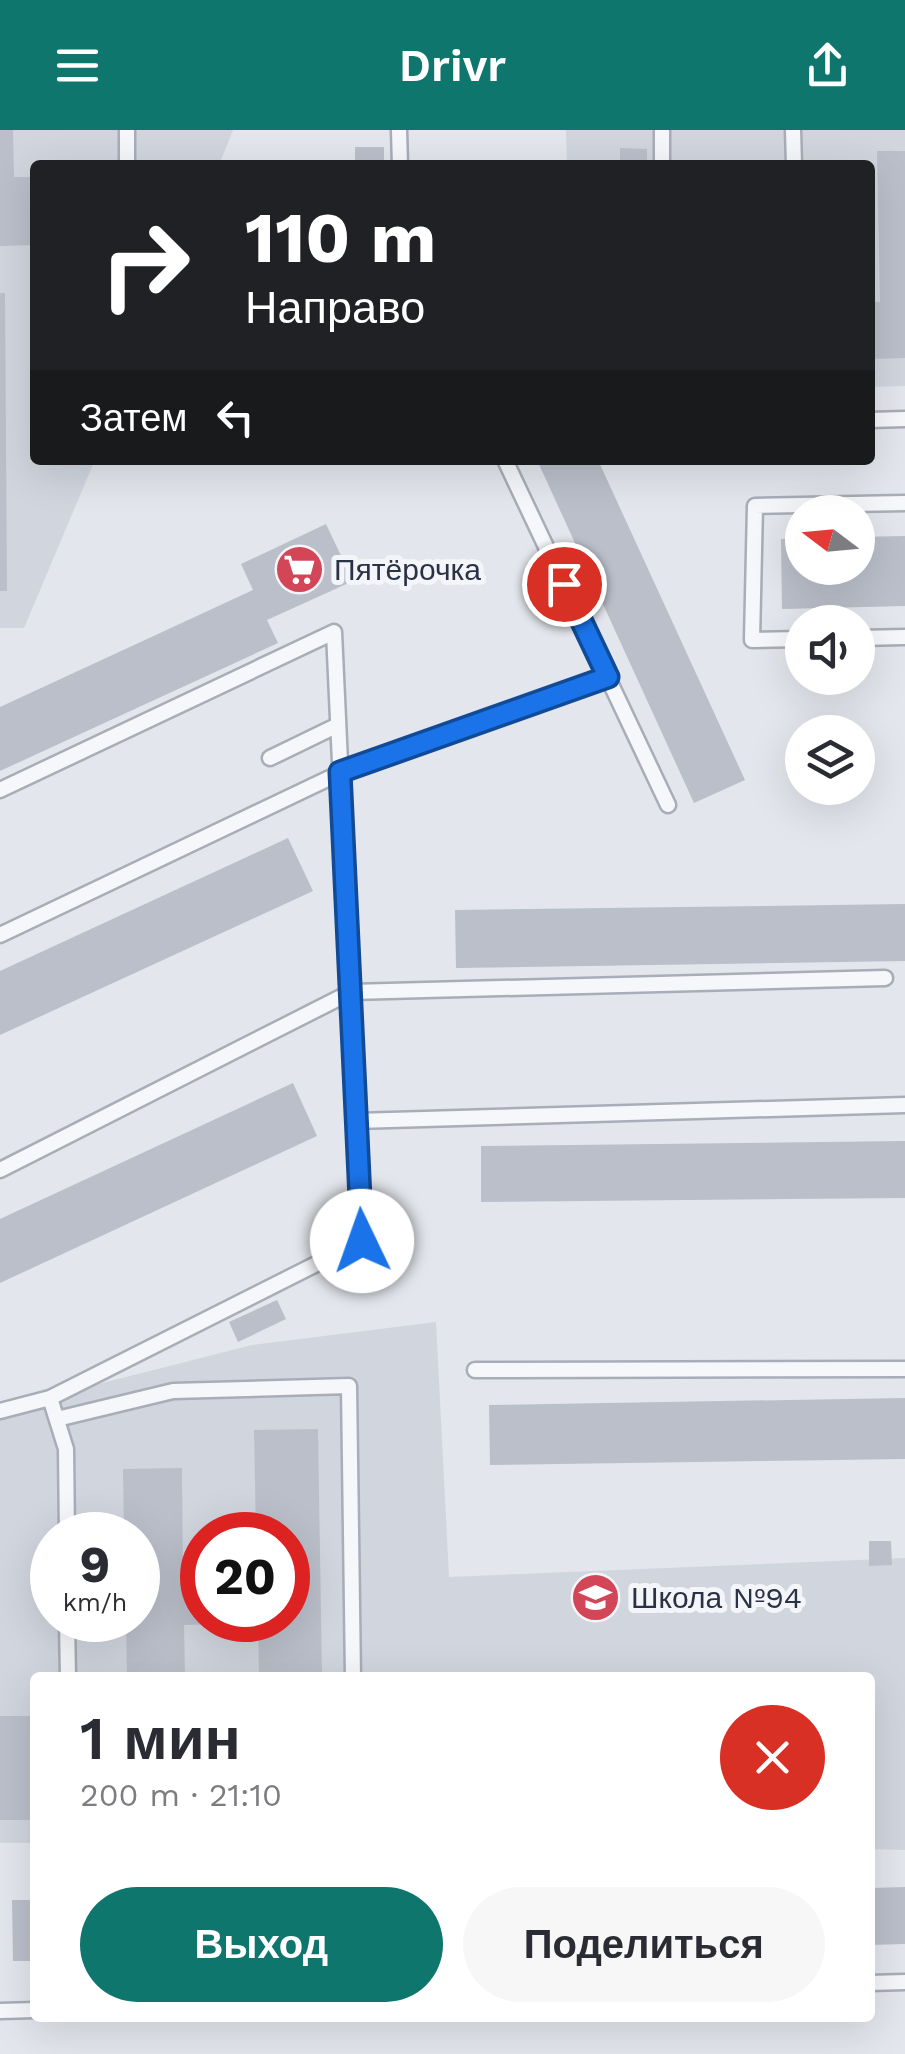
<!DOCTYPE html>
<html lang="ru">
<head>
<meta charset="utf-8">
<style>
	:root { --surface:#fff; --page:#f7f7f7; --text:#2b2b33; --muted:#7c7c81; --accent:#0f766e }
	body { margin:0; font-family:"Work Sans",sans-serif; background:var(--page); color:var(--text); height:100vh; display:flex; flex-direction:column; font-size:38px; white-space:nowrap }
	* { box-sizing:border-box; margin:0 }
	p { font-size:32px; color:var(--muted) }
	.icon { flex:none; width:55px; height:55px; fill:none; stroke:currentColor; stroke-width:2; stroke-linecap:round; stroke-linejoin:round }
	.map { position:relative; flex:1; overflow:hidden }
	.panel { position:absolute; left:30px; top:1542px; width:845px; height:350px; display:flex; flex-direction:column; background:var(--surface); border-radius:10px; box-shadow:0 10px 40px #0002 }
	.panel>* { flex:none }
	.hud { position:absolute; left:30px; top:30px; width:845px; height:305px; border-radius:10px; box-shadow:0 10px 40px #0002; background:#202124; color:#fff; overflow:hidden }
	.needle { width:65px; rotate:286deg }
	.fabs { position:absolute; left:785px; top:365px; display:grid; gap:20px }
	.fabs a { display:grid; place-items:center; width:90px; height:90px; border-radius:50%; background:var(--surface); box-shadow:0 10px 40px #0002; font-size:50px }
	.speed { position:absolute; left:30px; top:1382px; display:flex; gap:20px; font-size:50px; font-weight:700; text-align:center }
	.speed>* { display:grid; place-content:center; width:130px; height:130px; border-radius:50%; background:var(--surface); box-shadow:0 10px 40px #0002; line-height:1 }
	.speed small { font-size:25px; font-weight:400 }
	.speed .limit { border:15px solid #d22; background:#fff; color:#111 }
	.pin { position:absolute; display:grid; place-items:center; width:85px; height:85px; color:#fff; margin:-42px; border:5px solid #fff; border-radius:50%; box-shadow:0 2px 10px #0007 }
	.me { position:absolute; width:110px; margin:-55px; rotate:357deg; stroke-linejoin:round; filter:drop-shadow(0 0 8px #0008) }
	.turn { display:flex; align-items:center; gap:35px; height:210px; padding:0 50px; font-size:45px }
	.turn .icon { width:130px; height:130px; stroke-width:2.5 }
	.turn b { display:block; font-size:70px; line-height:85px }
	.then { display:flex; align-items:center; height:95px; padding:0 50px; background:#0003; gap:20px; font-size:38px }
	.round { display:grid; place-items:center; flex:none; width:105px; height:105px; border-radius:52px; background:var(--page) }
	.overview { display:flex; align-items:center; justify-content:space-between; height:170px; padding:0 50px }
	h1 { font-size:60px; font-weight:600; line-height:75px }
	.action { display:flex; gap:20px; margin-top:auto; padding:20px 50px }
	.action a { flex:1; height:115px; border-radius:60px; background:var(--accent); color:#fff; font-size:40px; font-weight:600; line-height:115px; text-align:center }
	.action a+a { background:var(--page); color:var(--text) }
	header { display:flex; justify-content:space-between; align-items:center; height:130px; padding:0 50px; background:var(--accent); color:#fff; font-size:45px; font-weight:600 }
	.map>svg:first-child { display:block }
	.built { fill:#d1d5de; fill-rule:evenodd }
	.building { fill:#babfca }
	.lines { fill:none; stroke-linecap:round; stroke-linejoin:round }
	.lane-casing { stroke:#a8adb7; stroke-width:19 }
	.lane { stroke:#f6f7fa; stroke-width:14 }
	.route-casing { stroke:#114b97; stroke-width:25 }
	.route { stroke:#1a73e8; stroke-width:18 }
	.labels { text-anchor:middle; stroke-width:10; stroke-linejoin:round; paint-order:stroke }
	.poi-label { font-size:30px; fill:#2a3345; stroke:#f3f5f9; text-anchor:start }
</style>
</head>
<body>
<header><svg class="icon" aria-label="menu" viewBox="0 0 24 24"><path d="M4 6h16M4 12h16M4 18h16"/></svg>Drivr<svg class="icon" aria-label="share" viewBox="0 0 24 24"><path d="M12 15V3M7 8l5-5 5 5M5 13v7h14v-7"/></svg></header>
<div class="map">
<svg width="905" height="1924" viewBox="0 0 905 1924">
	<rect width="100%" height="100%" fill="#e3e6ec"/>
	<path class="built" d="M0,0H233L219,35H35V330H95L24,498H0Z
		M566,0H905V256L870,257V35H567Z
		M436,1192L449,1447L905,1428V1720L870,1719V1548H35V1713H0V1279L252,1215ZM52,1405H138V1490H52ZM202,1405H288V1490H202Z"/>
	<path class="building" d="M0,0H13L14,47H35V115L0,116Z
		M355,17H384V35H355Z
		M620,18L647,19V35H620Z
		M877,21H905V228L870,229V172H880Z
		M0,163H5L7,461H0Z
		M537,330H598L745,650L694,673Z
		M326,394L353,451L267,490L278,513L0,641V577L253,460L241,434Z
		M905,406V476L782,479L781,409H802V438H858V407Z
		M288,708L313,761L0,905V841Z
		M905,774V831L456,838L455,780Z
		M293,953L317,1006L0,1153V1089Z
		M905,1011V1068L481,1072V1016Z
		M277,1170L286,1189L238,1212L229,1192Z
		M905,1268V1329L490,1335L489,1275Z
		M318,1299L322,1548H259L258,1490H288V1405H256L254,1300Z
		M182,1338L183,1449H202V1490L258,1493L184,1495L185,1548H127L126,1490H138V1405H124L123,1339Z
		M869,1411H891L892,1435L869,1436Z
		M0,1586H35V1690H0Z
		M905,1757V1814L870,1815V1758Z
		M12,1770H35V1831H13Z"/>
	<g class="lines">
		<defs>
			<path id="lane" d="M127,0V35
				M399,0L400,35
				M793,0L794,35
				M662,35V0
				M870,290L905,289
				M505,330L668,675
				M858,508L905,507
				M802,509L752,510L755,376L905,373
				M270,628L338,595
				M0,660L334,502L362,1111L50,1268L0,1281
				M0,805L340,643L608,547
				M356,991L905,975
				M0,1040L351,862L885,848
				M475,1240L905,1239
				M50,1268L66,1319L67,1405
				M57,1289L173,1261L349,1256L353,1548
				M67,1490L68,1548
				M870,1853L905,1852
				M0,1881L35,1880"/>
		</defs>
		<use href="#lane" class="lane-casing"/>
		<use href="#lane" class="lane"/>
	</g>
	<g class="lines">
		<defs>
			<path id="route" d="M362,1111L340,642L608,547L564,454"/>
		</defs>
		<use href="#route" class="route-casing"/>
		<use href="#route" class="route"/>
	</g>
	<defs>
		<symbol id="supermarket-disc" viewBox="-11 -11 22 22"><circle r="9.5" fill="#d34657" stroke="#f3f5f9"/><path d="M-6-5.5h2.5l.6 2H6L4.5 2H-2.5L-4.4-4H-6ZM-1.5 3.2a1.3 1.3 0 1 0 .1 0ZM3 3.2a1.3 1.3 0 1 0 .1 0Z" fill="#fff"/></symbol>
		<symbol id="school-disc" viewBox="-11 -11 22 22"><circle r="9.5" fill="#d34657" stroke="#f3f5f9"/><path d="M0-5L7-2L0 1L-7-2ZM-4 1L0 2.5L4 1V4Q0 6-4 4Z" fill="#fff"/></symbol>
	</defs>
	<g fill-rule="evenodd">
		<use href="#supermarket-disc" x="272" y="412" width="55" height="55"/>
		<use href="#school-disc" x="568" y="1440" width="55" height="55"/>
	</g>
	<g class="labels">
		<g class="poi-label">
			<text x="334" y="450">Пятёрочка</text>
			<text x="631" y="1478">Школа №94</text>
		</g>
	</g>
</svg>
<div class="fabs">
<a><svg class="needle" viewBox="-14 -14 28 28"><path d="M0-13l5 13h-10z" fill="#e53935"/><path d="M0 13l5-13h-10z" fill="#7c7c81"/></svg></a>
<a><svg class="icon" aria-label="sound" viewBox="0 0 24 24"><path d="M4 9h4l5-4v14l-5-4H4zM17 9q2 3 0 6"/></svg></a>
<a><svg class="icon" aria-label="layers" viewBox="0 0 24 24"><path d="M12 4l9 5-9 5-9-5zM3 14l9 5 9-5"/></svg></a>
</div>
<div class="speed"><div>9<small>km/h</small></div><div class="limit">20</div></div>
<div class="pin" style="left:564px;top:454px;background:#d93025"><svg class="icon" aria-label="arrive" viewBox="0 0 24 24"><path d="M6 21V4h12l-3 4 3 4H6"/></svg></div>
<svg class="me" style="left:362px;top:1111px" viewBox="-20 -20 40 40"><circle r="19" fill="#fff"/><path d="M0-13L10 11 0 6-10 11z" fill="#1a73e8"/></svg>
<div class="hud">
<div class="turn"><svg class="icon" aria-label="right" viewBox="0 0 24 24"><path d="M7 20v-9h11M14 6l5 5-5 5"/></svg><div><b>110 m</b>Направо</div></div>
<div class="then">Затем<svg class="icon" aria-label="left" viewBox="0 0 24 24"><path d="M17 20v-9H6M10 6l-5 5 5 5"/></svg></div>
</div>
<section class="panel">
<div class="overview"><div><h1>1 мин</h1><p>200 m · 21:10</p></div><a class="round" style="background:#d93025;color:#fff"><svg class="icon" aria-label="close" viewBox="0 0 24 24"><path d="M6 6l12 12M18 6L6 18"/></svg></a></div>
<div class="action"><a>Выход</a><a>Поделиться</a></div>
</section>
</div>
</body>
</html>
